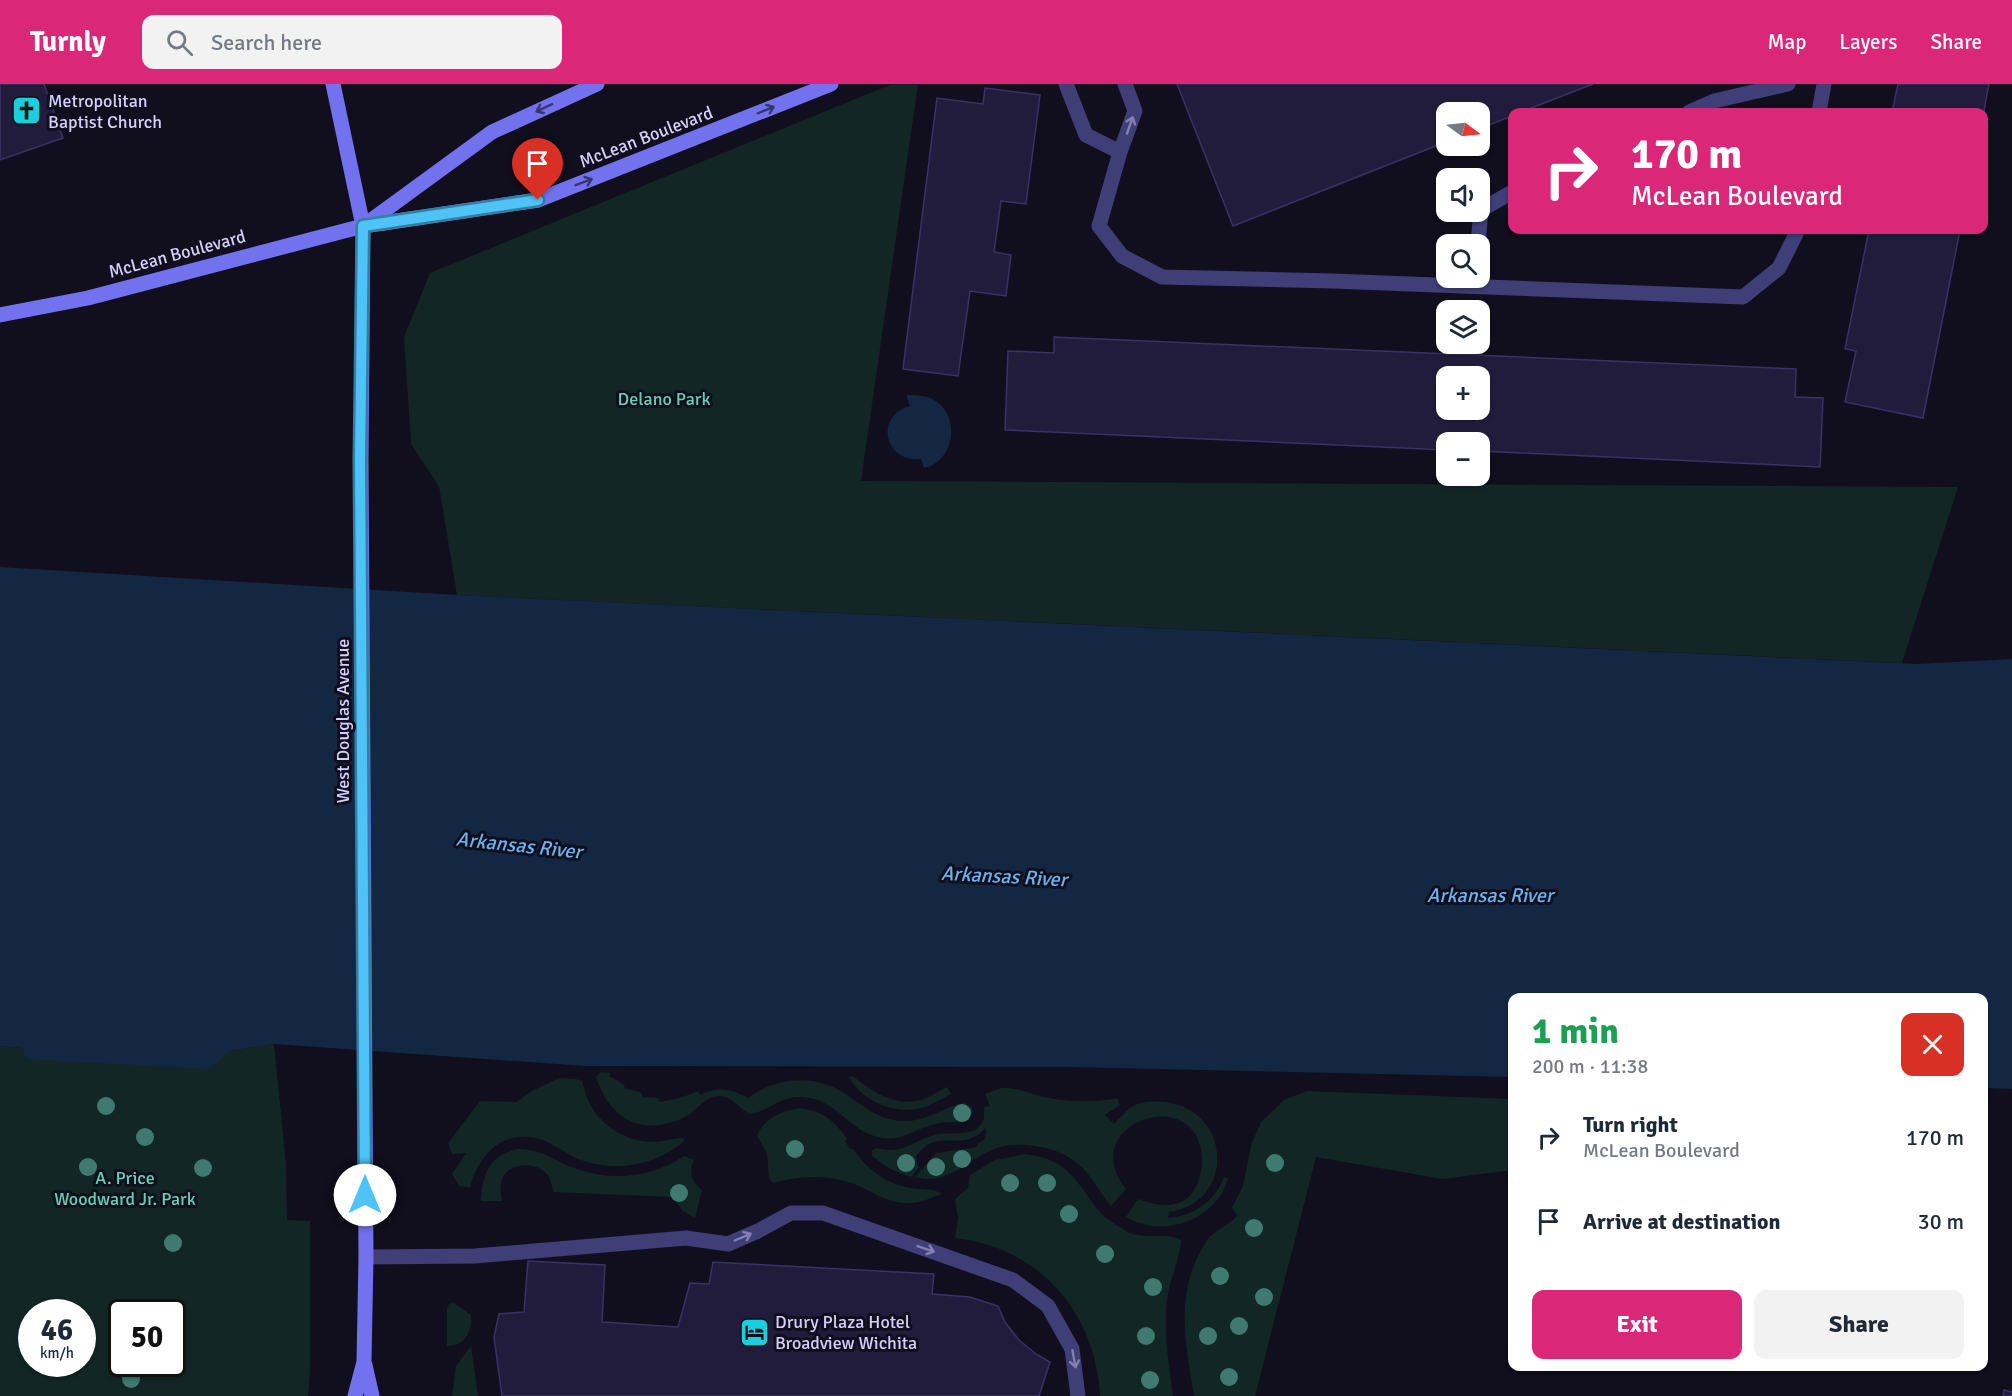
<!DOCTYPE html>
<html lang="en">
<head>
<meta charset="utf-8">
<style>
	:root { --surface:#fff; --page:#f2f2f3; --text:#1f2937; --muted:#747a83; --accent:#db2777 }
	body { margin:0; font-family:Signika,sans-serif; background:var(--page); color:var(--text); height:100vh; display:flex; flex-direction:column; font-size:22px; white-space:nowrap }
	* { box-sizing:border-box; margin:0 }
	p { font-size:20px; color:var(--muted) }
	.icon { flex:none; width:33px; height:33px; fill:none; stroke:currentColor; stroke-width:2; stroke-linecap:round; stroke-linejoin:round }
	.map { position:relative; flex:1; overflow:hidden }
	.drawer { position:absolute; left:1508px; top:909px; width:480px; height:378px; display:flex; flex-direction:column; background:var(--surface); border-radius:12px; box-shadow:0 2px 4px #0004 }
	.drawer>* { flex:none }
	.hud { position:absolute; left:1508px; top:24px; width:480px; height:126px; border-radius:12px; box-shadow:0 2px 4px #0004; background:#db2777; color:#fff; overflow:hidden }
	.needle { width:39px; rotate:105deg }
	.buttons { position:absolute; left:1436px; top:18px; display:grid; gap:12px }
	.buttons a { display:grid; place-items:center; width:54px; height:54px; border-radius:12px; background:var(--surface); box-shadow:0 2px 4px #0004; font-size:30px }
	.speed { position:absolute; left:18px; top:1215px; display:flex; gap:12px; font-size:30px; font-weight:700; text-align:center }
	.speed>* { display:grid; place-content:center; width:78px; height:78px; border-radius:50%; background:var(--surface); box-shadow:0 2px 4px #0004; line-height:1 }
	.speed small { font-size:15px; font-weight:400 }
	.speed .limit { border:3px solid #111; border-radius:9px; background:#fff; color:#111 }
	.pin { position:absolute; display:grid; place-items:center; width:51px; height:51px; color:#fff; margin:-62px -26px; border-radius:50% 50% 50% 0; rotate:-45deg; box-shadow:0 0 6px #0007 }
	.pin .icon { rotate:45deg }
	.me { position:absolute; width:66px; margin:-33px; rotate:0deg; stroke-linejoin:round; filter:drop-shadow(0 0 4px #0008) }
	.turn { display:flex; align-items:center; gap:21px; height:126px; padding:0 24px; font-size:27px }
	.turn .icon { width:78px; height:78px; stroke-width:2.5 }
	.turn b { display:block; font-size:42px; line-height:51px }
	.round { display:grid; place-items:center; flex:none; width:63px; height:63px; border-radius:12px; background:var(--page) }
	.overview { display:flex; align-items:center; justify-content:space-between; height:102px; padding:0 24px }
	h1 { font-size:36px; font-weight:700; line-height:45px; color:#1e9e55 }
	.cta { display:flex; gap:12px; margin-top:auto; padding:12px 24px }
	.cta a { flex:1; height:69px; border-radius:12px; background:var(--accent); color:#fff; font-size:24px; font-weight:700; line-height:69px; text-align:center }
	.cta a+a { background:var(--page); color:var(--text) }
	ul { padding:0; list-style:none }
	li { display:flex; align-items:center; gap:18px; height:84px; padding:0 24px }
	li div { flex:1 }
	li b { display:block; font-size:22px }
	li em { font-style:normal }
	header { display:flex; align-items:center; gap:36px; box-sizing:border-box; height:84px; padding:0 30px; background:var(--accent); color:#fff }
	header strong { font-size:28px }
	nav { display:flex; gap:33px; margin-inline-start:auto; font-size:21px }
	.search { width:420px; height:54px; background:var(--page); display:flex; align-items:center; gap:15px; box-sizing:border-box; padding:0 21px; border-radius:12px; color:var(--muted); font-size:22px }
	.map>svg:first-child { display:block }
	.green { fill:#122725; fill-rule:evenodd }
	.water { fill:#132742 }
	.building { fill:#221c3c; stroke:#3a3166; stroke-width:1.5; fill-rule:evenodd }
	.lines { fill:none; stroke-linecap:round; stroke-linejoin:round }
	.lane { stroke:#3f3e77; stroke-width:15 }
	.secondary { stroke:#7272ef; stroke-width:15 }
	.tree { fill:#3f7970 }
	.oneway { stroke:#383671 }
	.oneway2 { stroke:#8280b2 }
	.route-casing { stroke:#337fa1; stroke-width:15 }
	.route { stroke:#4fc3f7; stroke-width:10 }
	.labels { text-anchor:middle; stroke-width:6; stroke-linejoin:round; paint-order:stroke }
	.poi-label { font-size:18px; fill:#d4d0fa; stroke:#110e1d; text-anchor:start }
	.street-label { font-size:18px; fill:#d4d0fa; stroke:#110e1d }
	.park-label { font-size:18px; fill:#65d1b3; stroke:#110e1d }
	.water-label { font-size:20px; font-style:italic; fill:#69b4ee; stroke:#110e1d }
</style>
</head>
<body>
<header>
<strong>Turnly</strong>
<div class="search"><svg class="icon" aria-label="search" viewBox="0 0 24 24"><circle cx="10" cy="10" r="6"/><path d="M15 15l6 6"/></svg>Search here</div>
<nav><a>Map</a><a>Layers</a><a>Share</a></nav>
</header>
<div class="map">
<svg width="2012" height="1312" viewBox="0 0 2012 1312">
	<rect width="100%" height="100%" fill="#110e1d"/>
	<path class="green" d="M892,0H918L861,397L1958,403L1902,579L457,511L439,402L411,360L404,253L430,189Z
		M274,960L286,1080L287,1136L310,1137V1289L308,1312H0V962L23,964L25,974L229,967ZM32,1228H82V1280H32ZM122,1228H172V1280H122Z
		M601,988L611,989L609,992L625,1001L624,1004L642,1009V1013L658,1014L660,1018L683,1013L698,1007L700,1011C718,1002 731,1005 748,1014C776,993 814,990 844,1009C863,1021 877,1036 902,1037C927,1038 941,1024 964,1019L971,1023L973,1027L968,1037C957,1039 946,1037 935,1040C916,1044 904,1057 883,1054C847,1049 838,1012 798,1013C780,1013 768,1027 751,1030C739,1026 734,1013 720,1012C707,1011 699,1023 690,1030C682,1036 673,1038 664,1040C629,1048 606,1024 596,993Z
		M849,993H854C875,1010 899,1025 926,1014C934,1011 940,1006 947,1003L951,1010C941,1015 932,1021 921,1024C894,1031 862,1017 849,993Z
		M559,994L576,995L582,997C584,1003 585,1010 588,1016C599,1041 626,1058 653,1058C663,1058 673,1054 682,1054L685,1056C656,1083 612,1089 576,1074C564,1068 553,1059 539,1055C502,1045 478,1071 470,1104L459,1102L452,1090L466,1069L452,1070L448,1059L480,1017L517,1018L530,1008Z
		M1002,1004C1020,1004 1028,1009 1044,1013C1067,1018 1095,1019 1117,1014L1120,1021L1105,1031L1114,1040C1119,1035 1124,1029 1130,1024C1140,1017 1154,1017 1165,1018C1231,1025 1237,1118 1169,1128L1168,1134C1194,1132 1215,1117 1224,1093L1228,1094C1226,1100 1224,1107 1220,1112C1199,1142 1158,1151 1126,1133L1138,1115C1169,1127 1194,1123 1201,1087C1203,1080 1202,1072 1201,1065C1187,1000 1076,1043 1126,1105L1111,1122C1099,1108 1092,1091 1077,1079C1065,1069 1050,1064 1035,1062C1021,1060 1007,1060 994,1065C966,1076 948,1102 915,1093L936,1069L973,1064L978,1062L977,1060L985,1055L986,1044C982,1047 978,1051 974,1053C952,1063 934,1046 916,1073L917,1081L919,1083L911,1093L890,1085L872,1072V1066L876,1064C904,1071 911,1057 935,1051C954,1046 988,1058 984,1023L990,1022L985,1010Z
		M1307,1007L1512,1015V1086L1443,1095L1316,1073L1255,1312H1194C1185,1257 1174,1208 1206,1158C1213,1146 1233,1140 1237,1131L1232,1124L1243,1102L1251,1061L1261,1038L1284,1016Z
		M800,1024C823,1027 835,1037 847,1055L845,1057L850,1065H853C869,1088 891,1103 919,1105C928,1106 935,1105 942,1110C930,1114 919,1120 906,1119C888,1119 875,1109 859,1102C831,1090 801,1091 773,1099L769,1094L767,1069L757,1052C764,1034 782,1027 800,1024Z
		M517,1065C538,1064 551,1074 569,1082C607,1098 650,1095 684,1072L694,1076C688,1088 692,1098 702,1106L695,1134L683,1127L673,1113L553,1108C552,1102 551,1094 546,1089C536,1078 511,1078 503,1093C499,1101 501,1109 502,1117H481C483,1089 488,1073 517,1065Z
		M1025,1070C1070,1076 1074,1096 1100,1128C1106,1135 1118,1142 1126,1147C1143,1157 1165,1147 1181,1156C1182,1166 1170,1197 1168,1210C1162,1244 1169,1278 1173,1312H1100C1096,1229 1039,1163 955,1154L958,1134L955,1115L968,1104L970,1091L995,1076Z
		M454,1219L471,1231C473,1247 464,1263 447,1262V1224L449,1220Z
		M471,1262L478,1312H452L456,1282Z"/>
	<path class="water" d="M906,311C916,311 925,311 934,316C956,328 957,363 937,378C934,381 928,383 924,384L921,375C884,379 874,331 910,322Z
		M0,483L457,511L1918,580L2012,575V1005L1983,1004V914H1512V993L1067,983L586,982L274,960L229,967L210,985L25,975L23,964L0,962Z"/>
	<path class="building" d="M0,0H44L63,54L0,76Z
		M1177,0H1593L1521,28H1512V32L1479,45V28H1446V58L1233,142Z
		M1898,0H1989L1983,32V28H1892Z
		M985,4L1040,11L1026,120L1001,117L994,168L1011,171L1006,212L970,207L958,292L903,285L937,14L983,20Z
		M1869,146H1960L1923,334L1845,318L1856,267L1845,265Z
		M1054,253L1796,285L1795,313L1823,314L1820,383L1479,367V358H1446V366L1005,346L1008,267L1054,269ZM1446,292H1479V326H1446Z
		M528,1177L605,1181L602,1238L678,1243L690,1199L709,1200L713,1178L934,1190L932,1210L970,1213L998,1222L1005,1238L1019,1256L1036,1270L1050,1278L1039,1312H502L494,1253L499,1230L524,1228Z
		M2004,1306L2012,1308V1312H2003Z"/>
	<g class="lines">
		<path class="lane" d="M1066,0L1086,51L1120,68L1135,27L1125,0
			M1689,28L1714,17L1788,0
			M1819,28L1824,0
			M1120,68L1099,142L1122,172L1162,193L1333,197L1743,213L1779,184L1798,146
			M1478,160L1481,126L1512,108
			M366,1173L475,1172L686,1154L728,1160L758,1147L791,1129H823L1013,1196L1048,1222L1072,1265L1078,1312"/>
		<path class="secondary" d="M333,0L363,142L361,376L366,1173L364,1278L355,1312
			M366,140L492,48L597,0
			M0,231L88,214L363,142L538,116L831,0
			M365,1281L372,1312"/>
	</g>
	<g class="tree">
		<circle cx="106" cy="1022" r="9"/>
		<circle cx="962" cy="1029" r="9"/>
		<circle cx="145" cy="1053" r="9"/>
		<circle cx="795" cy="1065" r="9"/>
		<circle cx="962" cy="1075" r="9"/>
		<circle cx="906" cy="1079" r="9"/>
		<circle cx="1275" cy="1079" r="9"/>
		<circle cx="88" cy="1083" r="9"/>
		<circle cx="936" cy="1083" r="9"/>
		<circle cx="203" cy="1084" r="9"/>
		<circle cx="1010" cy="1099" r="9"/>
		<circle cx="1047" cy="1099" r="9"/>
		<circle cx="679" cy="1109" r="9"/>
		<circle cx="1069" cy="1130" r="9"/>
		<circle cx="1254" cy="1144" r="9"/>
		<circle cx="173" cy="1159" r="9"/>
		<circle cx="1105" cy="1170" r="9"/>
		<circle cx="1220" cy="1192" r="9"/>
		<circle cx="1153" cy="1203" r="9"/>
		<circle cx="1264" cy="1213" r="9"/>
		<circle cx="1239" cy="1242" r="9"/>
		<circle cx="1146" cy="1252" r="9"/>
		<circle cx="1208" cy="1252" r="9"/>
		<circle cx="1229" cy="1293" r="9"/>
		<circle cx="131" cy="1295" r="9"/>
		<circle cx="1150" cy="1296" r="9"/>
	</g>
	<defs><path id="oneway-shaft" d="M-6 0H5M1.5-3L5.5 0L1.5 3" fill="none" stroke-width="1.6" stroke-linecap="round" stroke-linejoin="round" transform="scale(1.5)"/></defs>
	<g class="oneway">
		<use href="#oneway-shaft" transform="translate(544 24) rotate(155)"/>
		<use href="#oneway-shaft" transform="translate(766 26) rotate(-22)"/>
		<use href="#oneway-shaft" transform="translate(584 98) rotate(-21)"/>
	</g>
	<g class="oneway2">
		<use href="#oneway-shaft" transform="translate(1130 41) rotate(-71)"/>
		<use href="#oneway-shaft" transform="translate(743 1153) rotate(-23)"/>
		<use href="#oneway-shaft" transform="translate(926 1165) rotate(19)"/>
		<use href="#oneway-shaft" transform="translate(1074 1275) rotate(80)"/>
	</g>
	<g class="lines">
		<defs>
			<path id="route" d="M365,1111L360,376L363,142L538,116"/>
		</defs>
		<use href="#route" class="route-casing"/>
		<use href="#route" class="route"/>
	</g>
	<defs>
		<symbol id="church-square" viewBox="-11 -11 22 22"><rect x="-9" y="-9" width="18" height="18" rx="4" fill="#19cedd" stroke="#110e1d"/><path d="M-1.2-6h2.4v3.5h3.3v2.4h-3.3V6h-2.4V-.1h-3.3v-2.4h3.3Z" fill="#111"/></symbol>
		<symbol id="hotel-square" viewBox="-11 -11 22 22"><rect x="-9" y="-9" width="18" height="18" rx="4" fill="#19cedd" stroke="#110e1d"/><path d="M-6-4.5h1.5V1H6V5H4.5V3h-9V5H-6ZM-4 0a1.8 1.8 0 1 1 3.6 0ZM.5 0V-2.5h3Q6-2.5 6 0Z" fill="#111"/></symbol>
	</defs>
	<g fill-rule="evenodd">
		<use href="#church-square" x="10" y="10" width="33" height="33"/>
		<use href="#hotel-square" x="738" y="1232" width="33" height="33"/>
	</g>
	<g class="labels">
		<g class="poi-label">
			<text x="48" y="23">Metropolitan<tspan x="48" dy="21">Baptist Church</tspan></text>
			<text x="775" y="1244">Drury Plaza Hotel<tspan x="775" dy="21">Broadview Wichita</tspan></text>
		</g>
		<g class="street-label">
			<text transform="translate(646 53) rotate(-21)" y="6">McLean Boulevard</text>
			<text transform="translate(177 170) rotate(-15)" y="6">McLean Boulevard</text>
			<text transform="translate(343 637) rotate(-90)" y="6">West Douglas Avenue</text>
		</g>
		<g class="park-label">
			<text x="664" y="321">Delano Park</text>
			<text x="125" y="1100">A. Price<tspan x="125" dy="21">Woodward Jr. Park</tspan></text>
		</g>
		<g class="water-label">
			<text transform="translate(519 761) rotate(6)" y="7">Arkansas River</text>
			<text transform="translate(1004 792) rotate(3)" y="7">Arkansas River</text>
			<text x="1490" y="818">Arkansas River</text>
		</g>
	</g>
</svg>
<div class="buttons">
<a><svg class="needle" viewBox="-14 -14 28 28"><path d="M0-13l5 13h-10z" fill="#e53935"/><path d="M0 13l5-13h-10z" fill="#747a83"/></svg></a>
<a><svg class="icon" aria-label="sound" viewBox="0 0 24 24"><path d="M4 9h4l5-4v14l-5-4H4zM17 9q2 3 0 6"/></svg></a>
<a><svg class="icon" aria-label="search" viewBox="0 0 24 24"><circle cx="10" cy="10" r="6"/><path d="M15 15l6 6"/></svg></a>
<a><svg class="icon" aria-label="layers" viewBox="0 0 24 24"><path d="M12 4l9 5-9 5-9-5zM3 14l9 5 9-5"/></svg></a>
<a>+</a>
<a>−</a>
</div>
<div class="speed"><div>46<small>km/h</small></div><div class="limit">50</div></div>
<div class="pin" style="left:538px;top:116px;background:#d93025"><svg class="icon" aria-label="arrive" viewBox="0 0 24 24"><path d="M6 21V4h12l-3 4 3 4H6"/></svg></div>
<svg class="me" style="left:365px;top:1111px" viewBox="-20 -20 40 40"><circle r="19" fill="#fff"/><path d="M0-13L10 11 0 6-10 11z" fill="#4fc3f7"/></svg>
<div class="hud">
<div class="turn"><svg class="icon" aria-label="right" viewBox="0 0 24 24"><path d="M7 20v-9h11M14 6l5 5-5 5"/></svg><div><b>170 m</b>McLean Boulevard</div></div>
</div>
<section class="drawer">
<div class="overview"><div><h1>1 min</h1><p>200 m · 11:38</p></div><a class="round" style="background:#d93025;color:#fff"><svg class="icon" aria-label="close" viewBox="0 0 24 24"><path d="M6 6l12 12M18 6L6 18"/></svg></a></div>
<ul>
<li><svg class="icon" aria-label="right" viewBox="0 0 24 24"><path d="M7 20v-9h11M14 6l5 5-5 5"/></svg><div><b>Turn right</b><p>McLean Boulevard</p></div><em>170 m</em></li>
<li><svg class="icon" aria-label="arrive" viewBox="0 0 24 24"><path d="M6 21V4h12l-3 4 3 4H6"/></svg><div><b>Arrive at destination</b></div><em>30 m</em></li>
</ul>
<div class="cta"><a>Exit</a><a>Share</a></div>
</section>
</div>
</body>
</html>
